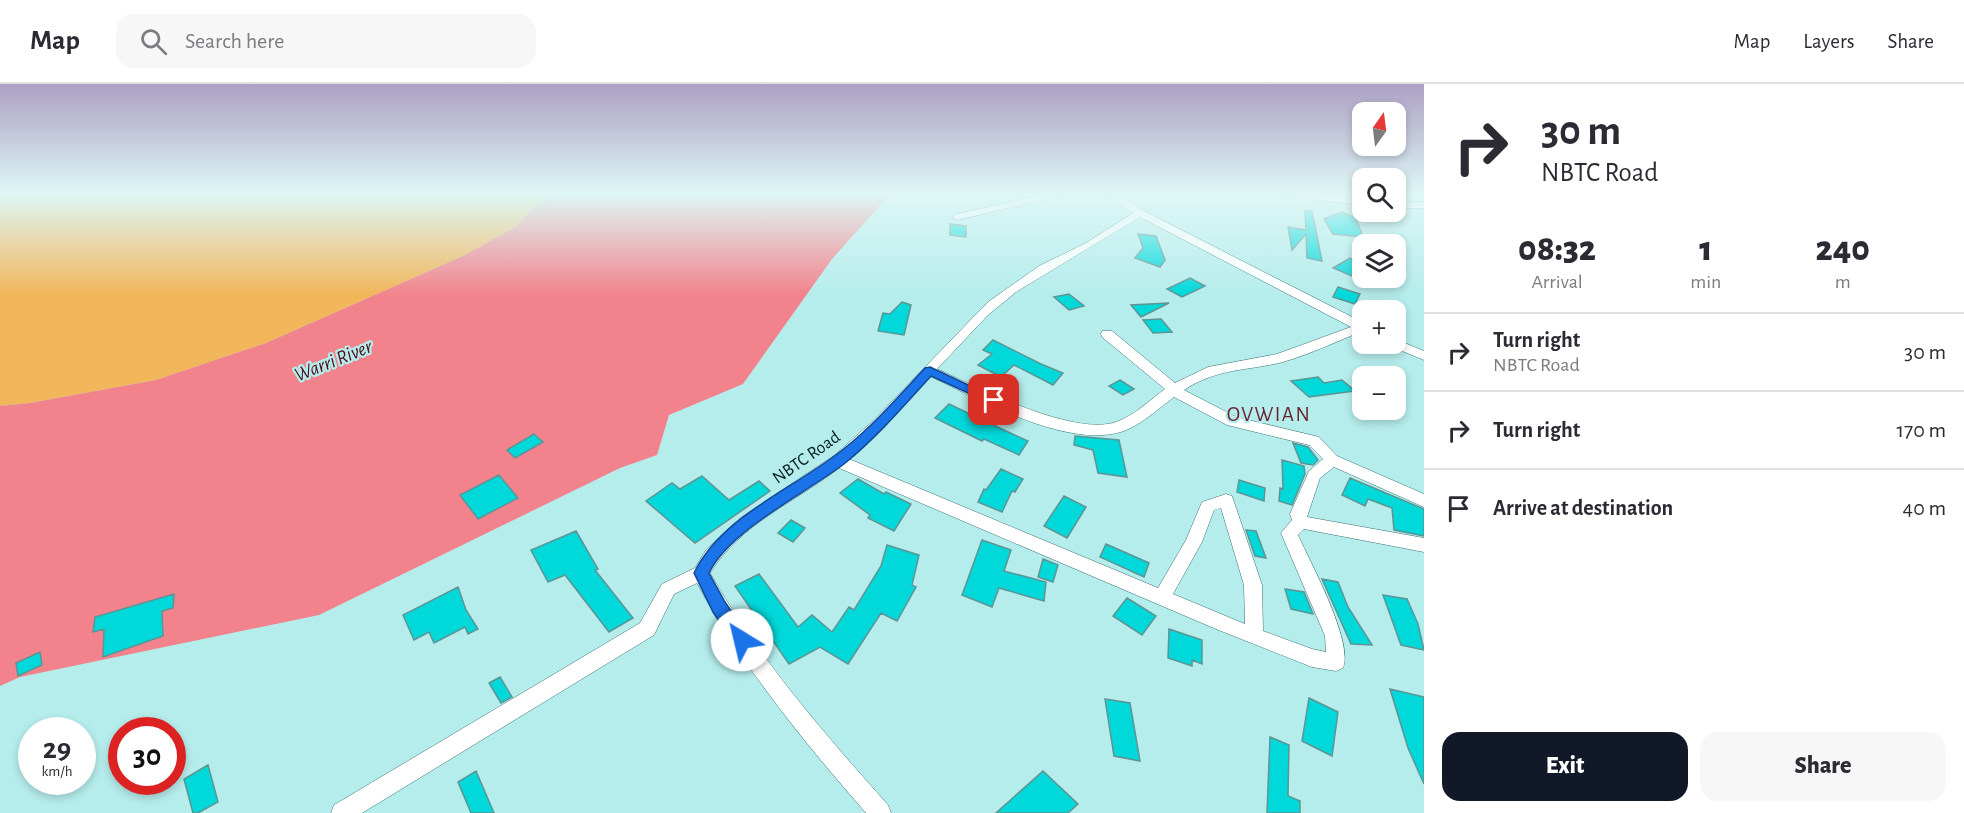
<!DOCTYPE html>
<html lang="en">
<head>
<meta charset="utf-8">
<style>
	:root { --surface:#fff; --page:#f7f7f7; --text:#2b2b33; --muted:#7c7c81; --line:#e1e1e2; --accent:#111827 }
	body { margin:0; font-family:"Alegreya Sans",sans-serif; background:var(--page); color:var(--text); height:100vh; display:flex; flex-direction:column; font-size:22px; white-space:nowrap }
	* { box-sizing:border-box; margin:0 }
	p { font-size:20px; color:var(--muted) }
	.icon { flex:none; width:33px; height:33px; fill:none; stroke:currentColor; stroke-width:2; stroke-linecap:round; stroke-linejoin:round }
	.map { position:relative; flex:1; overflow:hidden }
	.details { display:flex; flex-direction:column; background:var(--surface); width:540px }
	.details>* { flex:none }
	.top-card { background:#fff; color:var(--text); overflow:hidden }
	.needle { width:39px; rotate:14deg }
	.fabs { position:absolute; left:1352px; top:18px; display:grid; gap:12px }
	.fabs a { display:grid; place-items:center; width:54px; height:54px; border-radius:12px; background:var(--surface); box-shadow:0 3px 9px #0003; font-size:30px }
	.speed { position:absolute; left:18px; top:633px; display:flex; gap:12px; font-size:30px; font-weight:700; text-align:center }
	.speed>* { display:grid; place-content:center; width:78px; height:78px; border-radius:50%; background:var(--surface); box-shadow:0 3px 9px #0003; line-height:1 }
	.speed small { font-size:15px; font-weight:400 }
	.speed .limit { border:9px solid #d22; background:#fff; color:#111 }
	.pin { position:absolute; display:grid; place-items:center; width:51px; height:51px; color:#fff; margin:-26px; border-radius:12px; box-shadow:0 3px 9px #0006 }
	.me { position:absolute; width:66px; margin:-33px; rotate:324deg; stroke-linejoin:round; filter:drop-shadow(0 0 4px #0008) }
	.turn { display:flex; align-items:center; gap:21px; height:126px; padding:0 18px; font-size:27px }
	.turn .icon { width:78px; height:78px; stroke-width:2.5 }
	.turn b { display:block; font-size:42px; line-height:51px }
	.eta { display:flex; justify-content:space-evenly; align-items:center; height:102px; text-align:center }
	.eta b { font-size:36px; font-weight:800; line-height:42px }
	.action { display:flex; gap:12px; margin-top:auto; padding:12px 18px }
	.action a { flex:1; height:69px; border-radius:18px; background:var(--accent); color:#fff; font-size:24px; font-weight:800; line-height:69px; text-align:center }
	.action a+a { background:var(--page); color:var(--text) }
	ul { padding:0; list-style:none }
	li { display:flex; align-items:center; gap:18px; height:78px; padding:0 18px; border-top:2px solid var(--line) }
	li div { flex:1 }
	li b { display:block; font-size:22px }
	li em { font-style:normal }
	header { display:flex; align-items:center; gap:36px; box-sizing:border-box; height:84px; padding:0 30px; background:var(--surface); border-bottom:2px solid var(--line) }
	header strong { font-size:28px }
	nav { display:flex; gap:33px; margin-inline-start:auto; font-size:21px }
	.search { width:420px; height:54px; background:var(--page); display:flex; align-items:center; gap:15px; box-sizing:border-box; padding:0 21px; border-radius:18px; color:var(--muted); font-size:22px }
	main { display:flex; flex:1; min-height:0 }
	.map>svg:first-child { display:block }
	.green { fill:#f2b65b }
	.water { fill:#f2838c }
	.building { fill:#00d8da; stroke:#5e9494; stroke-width:1.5 }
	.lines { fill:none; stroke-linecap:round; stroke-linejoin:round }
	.minor-casing { stroke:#3c7172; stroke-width:1 }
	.minor { fill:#fff; fill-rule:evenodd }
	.route { fill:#1a73e8; stroke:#114b97; stroke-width:1.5 }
	.labels { text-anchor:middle; stroke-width:4.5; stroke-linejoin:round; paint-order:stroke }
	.street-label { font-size:18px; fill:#092020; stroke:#b5edec }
	.water-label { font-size:20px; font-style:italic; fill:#530d1b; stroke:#b5edec }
	.quarter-label { font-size:21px; letter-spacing:1.5px; fill:#68222b; stroke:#b5edec }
</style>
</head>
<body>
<header>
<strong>Map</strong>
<div class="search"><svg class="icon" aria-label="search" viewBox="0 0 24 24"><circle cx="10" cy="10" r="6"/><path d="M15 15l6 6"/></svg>Search here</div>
<nav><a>Map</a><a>Layers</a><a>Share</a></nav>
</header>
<main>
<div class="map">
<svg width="1424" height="729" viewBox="0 0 1424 729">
	<rect width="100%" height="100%" fill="#b5edec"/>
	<path class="green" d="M0,109H558L529,128L517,142L463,172L266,259L156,296L30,319L0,322Z"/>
	<path class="water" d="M558,109H891L832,175L743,300L669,331L657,371L620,384L319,531L20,593L0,602V322L30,319L156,296L266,259L463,172L517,142L529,128Z"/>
	<path class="building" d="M1305,127H1312L1322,177L1307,174L1306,150L1292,166L1288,143L1306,146Z
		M1342,128L1356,134L1363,153L1333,150L1324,135Z
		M950,140L966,142V153L950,151Z
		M1138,150L1156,152L1165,176L1160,183L1135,174L1143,164Z
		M1350,174L1362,180V187L1352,192L1333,184Z
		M1190,194L1205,202L1182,213L1167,205Z
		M1338,203L1360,210L1355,220L1333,213Z
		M1069,210L1084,222L1069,226L1054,213Z
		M902,218L911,221L904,251L878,247L883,229L890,230Z
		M1169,219L1141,233L1131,221Z
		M1161,235L1172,248L1153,249L1143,236Z
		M993,256L1041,280L1063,289L1053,301L1014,281L1001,293L978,281L992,270L983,266Z
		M1318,293L1324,299L1342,296L1355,307L1309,313L1291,297Z
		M1120,296L1134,305L1123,311L1109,302Z
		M949,320L1006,347L1028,357L1019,371L984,355L982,357L935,334Z
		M534,350L543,358L515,374L507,366Z
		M1075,352L1119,356L1127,393L1098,389L1093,366L1074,361Z
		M1293,359L1308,363L1318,376L1313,381L1301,379Z
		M1282,376L1304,382L1305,390L1292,421L1279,417L1280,404L1283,405Z
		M1001,385L1023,395L1015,408L1012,407L1002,428L978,418L984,405L986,406Z
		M499,391L518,414L478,435L460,411Z
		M702,392L729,416L759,397L770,407L695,459L646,417L672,399L680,405Z
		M1350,394L1424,425V452L1394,446L1392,424L1368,415L1365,422L1342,411Z
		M858,395L884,410L886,408L911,420L894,447L868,434L870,431L840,409Z
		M1239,396L1265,404L1264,417L1237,408Z
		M1064,412L1086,423L1067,454L1044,442Z
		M791,436L805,444L793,458L778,449Z
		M1246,446L1256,447L1266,474L1255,472Z
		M576,447L598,485L595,486L633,534L609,548L565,491L548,498L531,466Z
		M982,456L1011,466L1004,487L1046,498L1044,517L999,504L992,523L962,511Z
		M1106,460L1149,479L1144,493L1100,473Z
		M887,461L919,471L912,501L916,503L897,537L881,529L848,580L820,563L789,580L735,502L759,490L798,543L812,531L832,548L849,523L854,526L881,482Z
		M1043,475L1058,481L1053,498L1038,493Z
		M1322,495L1338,498L1348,523L1372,561L1351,560Z
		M458,503L466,526L478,545L468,550L465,543L434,559L429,548L414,556L403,531Z
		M1285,505L1304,508L1313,530L1291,525Z
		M174,510L173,524L162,527L163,552L103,573L104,545L93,548L95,533Z
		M1383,511L1407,515L1418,540L1424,566L1401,561Z
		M1127,514L1156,532L1142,551L1113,532Z
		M1169,545L1202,556V580L1192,576V582L1168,574Z
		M40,568L42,581L18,592L16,579Z
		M500,593L512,613L501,619L489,599Z
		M1390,605L1424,613V700L1408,664Z
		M1309,614L1338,628L1332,672L1302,657Z
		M1105,615L1130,619L1140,677L1114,672Z
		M1270,653L1289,661L1288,712L1300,717V729H1267Z
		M208,681L218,718L198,729H193L184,695Z
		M476,687L494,729H471L458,698Z
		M1043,687L1078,720L1068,729H996Z"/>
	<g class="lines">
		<defs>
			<path id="minor" d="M1051,109H1072L957,136L952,133L957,130Z
				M1105,109H1117L1144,127L1362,238V247C1336,258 1310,270 1283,278C1247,287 1217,284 1184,306L1236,333L1319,353L1337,372L1424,410V423L1334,383L1320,394L1307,433L1424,454V468L1304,445L1298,451C1310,478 1354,558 1343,584L1336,587L1312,583L1216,545L839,384C795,418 740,440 710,489C759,575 823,648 888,721L891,729H866C803,657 743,583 697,499L674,510L654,551L362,729H331L334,721L640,539L662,500L695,484L706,466L739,435L835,371L873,337L988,218L1039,182L1086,159L1133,129ZM1140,133L1351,243L1277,270L1208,283L1175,299L1112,247H1102L1101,250L1102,253L1165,305C1150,316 1134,332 1116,338C1074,353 976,303 937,285L987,232L1016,208ZM930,292C980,316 1065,364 1121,348C1140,342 1158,325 1174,313L1227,341L1309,361L1323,375L1309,387L1290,430L1292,436L1281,449L1325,552L1326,568L1312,565L1263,547L1262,501L1232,412L1226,410L1202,418L1186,456L1158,504L849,375L883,344ZM1221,424L1244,501L1245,540L1173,510L1202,458L1214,426Z
				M1276,109H1312L1362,115V121L1281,112Z
				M1424,118V124L1395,125V119Z
				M1395,255L1424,267V276L1390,262L1389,260H1395Z"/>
		</defs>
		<use href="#minor" class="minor-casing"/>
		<use href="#minor" class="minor"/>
	</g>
	<linearGradient id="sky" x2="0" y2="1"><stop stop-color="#aca0c3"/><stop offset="0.52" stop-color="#def7f6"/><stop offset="1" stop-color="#def7f6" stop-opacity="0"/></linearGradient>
	<rect width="1424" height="211" fill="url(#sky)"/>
	<path class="route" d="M930,283L1000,316L994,321L990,319L931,292C903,323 876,354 844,380C806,409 730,446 709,489L725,518L751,556L748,562L742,564L736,562L713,528L694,489C720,435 786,408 833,373C868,348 896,315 925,284Z"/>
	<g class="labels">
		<g class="street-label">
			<text transform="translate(806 373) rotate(-35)" y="6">NBTC Road</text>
		</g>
		<g class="water-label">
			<text transform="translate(333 276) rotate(-22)" y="7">Warri River</text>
		</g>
		<g class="quarter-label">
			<text x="1269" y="337">OVWIAN</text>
		</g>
	</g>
</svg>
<div class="fabs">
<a><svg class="needle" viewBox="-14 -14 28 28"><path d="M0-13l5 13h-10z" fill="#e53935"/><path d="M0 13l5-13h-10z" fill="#7c7c81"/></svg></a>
<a><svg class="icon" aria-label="search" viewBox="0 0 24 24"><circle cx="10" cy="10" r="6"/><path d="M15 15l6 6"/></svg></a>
<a><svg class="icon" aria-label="layers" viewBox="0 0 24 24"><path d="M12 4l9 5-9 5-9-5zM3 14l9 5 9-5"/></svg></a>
<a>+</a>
<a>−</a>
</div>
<div class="speed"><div>29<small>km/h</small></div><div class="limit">30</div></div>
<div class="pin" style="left:994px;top:316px;background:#d93025"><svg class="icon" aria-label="arrive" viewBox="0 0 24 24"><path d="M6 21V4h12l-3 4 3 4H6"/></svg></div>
<svg class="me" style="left:742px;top:556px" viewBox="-20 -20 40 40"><circle r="19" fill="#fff"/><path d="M0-13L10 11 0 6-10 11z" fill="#1a73e8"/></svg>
</div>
<section class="details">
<div class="top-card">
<div class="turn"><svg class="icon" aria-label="right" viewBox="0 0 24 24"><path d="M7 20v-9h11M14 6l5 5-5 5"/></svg><div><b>30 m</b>NBTC Road</div></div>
</div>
<div class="eta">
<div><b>08:32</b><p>Arrival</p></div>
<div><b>1</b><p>min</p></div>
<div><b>240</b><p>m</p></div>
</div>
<ul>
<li><svg class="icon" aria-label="right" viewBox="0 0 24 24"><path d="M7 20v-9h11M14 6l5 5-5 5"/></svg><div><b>Turn right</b><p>NBTC Road</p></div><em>30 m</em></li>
<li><svg class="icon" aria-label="right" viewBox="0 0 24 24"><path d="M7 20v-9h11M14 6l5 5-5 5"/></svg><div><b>Turn right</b></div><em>170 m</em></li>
<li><svg class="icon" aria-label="arrive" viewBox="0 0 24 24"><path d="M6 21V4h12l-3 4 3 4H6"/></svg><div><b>Arrive at destination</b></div><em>40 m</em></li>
</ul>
<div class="action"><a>Exit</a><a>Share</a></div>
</section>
</main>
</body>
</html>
